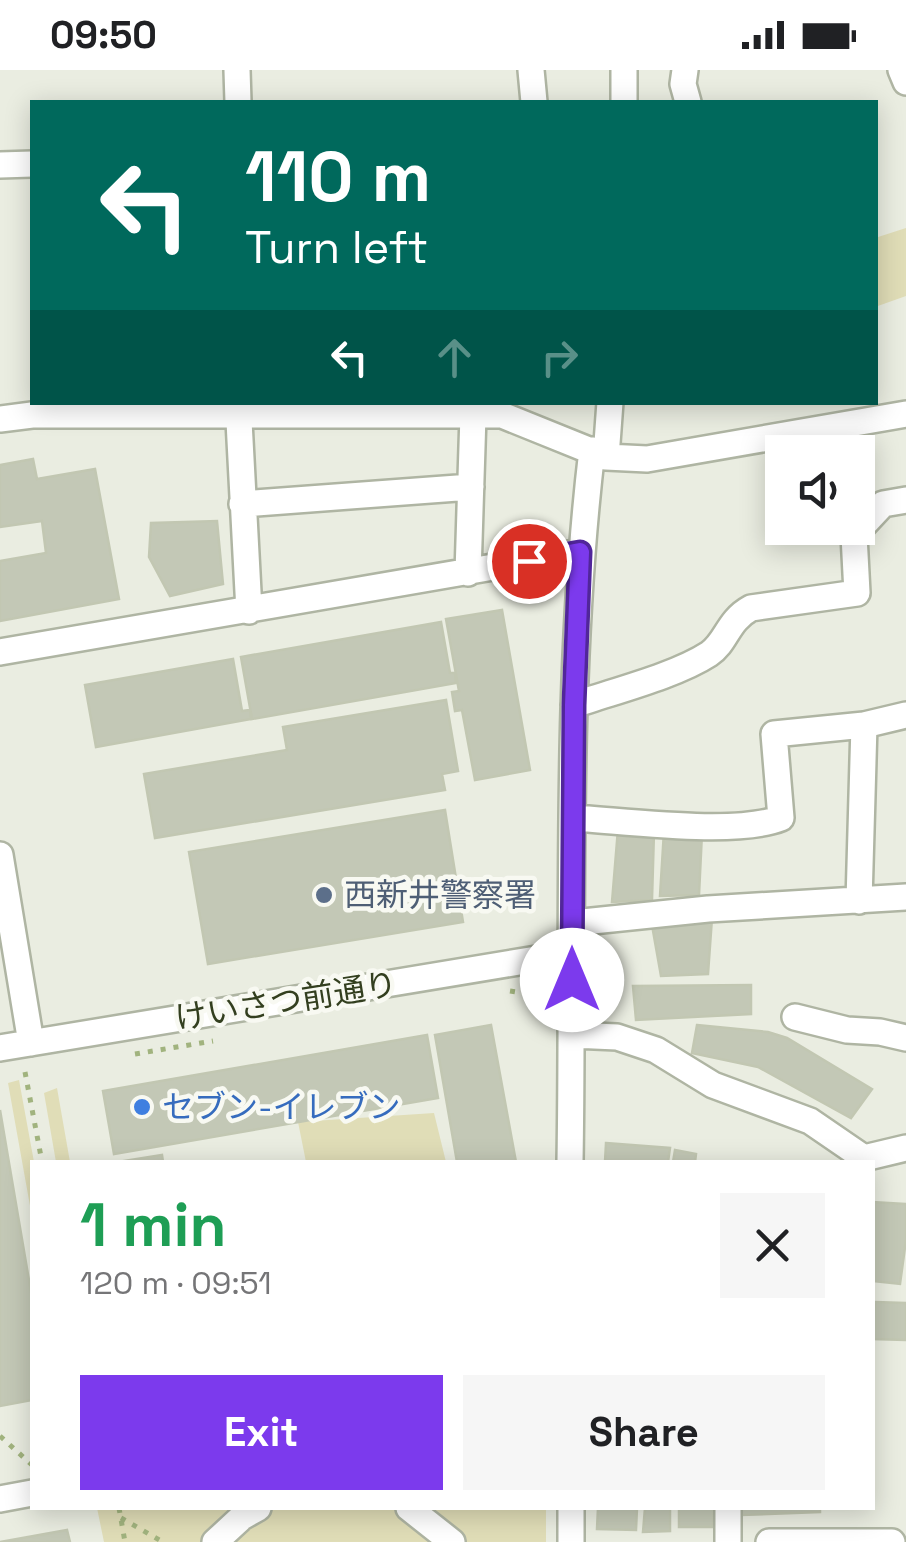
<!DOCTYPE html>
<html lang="en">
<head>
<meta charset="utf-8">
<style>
	:root { --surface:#fff; --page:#f6f6f6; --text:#202124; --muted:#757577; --accent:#7c3aed }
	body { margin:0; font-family:"Space Grotesk","Noto Sans JP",sans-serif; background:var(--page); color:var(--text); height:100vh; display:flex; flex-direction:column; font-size:38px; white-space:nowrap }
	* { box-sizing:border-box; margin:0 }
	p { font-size:32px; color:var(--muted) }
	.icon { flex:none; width:55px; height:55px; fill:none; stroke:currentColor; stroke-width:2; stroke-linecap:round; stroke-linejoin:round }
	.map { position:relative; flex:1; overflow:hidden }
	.side { position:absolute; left:30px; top:1090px; width:845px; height:350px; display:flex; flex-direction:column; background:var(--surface); border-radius:0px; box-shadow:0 5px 25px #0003 }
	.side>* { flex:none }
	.banner { position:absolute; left:30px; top:30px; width:848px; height:305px; border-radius:0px; box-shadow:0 5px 25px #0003; background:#00695c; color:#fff; overflow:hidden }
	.tools { position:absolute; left:765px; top:365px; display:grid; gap:20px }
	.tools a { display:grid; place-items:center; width:110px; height:110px; border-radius:0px; background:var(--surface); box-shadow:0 5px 25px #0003; font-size:50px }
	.pin { position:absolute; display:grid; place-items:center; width:85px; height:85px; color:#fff; margin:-42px; border:5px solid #fff; border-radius:50%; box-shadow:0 2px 10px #0007 }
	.me { position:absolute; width:110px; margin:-55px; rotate:0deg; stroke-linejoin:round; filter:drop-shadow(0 0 8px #0008) }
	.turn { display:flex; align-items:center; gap:35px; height:210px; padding:0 50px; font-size:45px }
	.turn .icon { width:130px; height:130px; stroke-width:2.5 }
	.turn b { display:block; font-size:70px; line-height:85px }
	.lanes { display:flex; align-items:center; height:95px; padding:0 50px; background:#0003; justify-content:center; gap:50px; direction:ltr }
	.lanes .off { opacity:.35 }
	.round { display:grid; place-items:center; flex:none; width:105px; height:105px; border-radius:0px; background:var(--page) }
	.overview { display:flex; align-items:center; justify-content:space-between; height:170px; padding:0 50px }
	h1 { font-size:60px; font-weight:700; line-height:75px; color:#1e9e55 }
	.primary-button { display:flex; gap:20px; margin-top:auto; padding:20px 50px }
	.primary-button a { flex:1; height:115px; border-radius:0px; background:var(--accent); color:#fff; font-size:40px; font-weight:700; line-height:115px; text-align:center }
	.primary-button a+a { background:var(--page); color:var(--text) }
	.status { display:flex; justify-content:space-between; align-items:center; height:70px; padding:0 50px; background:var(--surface); direction:ltr }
	.status svg { height:28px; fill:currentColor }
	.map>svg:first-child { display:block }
	.green { fill:#e0ddb7 }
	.building { fill:#c3c8b6; stroke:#c2c7b2; stroke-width:2.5 }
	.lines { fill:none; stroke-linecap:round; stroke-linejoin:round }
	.minor-casing { stroke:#afb5a3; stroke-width:30 }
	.path { stroke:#a1b37e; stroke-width:5; stroke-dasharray:5 8; stroke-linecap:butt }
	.minor { stroke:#fff; stroke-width:25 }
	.route-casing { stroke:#51269a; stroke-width:25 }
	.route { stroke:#7c3aed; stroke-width:18 }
	.service-dot { fill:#5c6f8a; stroke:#f8f9f2; stroke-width:4 }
	.shop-dot { fill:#3f7fe0; stroke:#f8f9f2; stroke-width:4 }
	.labels { text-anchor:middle; stroke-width:9; stroke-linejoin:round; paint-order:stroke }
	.service-label { font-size:32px; fill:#4e5e75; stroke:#f8f9f2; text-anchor:start }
	.street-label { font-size:32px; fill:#333f1f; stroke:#f8f9f2 }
	.shop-label { font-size:32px; fill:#366cbe; stroke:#f8f9f2; text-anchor:start }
</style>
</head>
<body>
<div class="status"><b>09:50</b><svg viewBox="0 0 49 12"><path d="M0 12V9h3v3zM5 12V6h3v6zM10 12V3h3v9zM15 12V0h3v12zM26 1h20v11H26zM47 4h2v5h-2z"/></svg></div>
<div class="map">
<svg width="906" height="1472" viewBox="0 0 906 1472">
	<rect width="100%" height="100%" fill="#eaede1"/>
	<path class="green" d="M906,158V226L875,237V168Z
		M19,1010L34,1092L32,1147L8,1013Z
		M57,1018L70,1092H56L44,1023Z
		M434,1043L446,1092H306L298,1052Z
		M97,1438H546V1472H104Z"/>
	<path class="building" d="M33,389L37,409L95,399L119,529L0,551V491L46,483L42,451L0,457V395Z
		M217,451L223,514L170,526L149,487L151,453Z
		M502,540L530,700L475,710L462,640L455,641L452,622L459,621L446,549Z
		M441,552L450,603H455L456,613L252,649L241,587Z
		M233,589L242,641L250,640L251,649L96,677L85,615Z
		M446,630L458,701L442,704L445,720L155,768L144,704L287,680L283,657Z
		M445,740L463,852L208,894L189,782Z
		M618,759L654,762L652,830L612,832Z
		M664,761L702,763L699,825L660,826Z
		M712,848L708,904L661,906L652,855Z
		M751,915V944L636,950L633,916Z
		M491,955L516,1092H457L435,965Z
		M697,955L768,962L787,968L872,1019L851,1048L758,997L692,983Z
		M427,965L438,1028L114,1084L103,1021Z
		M0,1040L32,1228V1330L0,1336Z
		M606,1073L670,1078L668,1092H605Z
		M675,1080L696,1084L695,1092H673Z
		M162,1085L163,1092H118Z
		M872,1132L906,1134V1170L900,1214L872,1211Z
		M875,1232L906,1233V1270L872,1269Z
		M598,1438H637L636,1460L597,1459Z
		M645,1438H670V1461L643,1462Z
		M679,1438H714L713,1457H679Z
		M742,1438H820V1442L742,1445Z
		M67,1460L70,1472H0Z"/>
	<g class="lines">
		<defs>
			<path id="minor" d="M237,0L238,32
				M531,0L534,32
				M685,0L683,14L688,32
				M901,0L906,12
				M624,32V0
				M0,95L32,94
				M238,332L249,541
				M0,349L32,345H502L606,387L647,389L906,344
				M606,387L610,332
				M242,434L471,417
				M854,465L883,434L906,430
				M468,503L473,345
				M0,582L580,482
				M574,635C614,621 675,606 709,584C727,572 727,551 751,538L857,523L854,465L849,458
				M573,748C626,751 736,766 781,748L774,664L864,655L906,645
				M0,785L31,973
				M859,831L864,655
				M573,853L708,839L906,827
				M795,947L847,960L880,962L906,968
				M572,965L617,967L656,980L713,1015L810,1051L864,1088L906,1078
				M0,978L573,883
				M570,1092C574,855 564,616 592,380
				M0,1429L32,1423
				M409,1438L452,1472
				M571,1438V1472
				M215,1472L242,1447L258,1438
				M728,1472V1438
				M769,1472H892"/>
		</defs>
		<use href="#minor" class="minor-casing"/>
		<path class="path" d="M510,921L535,925L546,945
			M135,984L213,971
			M25,1002L42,1092
			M0,1366L32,1395
			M119,1438L125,1472
			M121,1448L163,1472"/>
		<use href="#minor" class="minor"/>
	</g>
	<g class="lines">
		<defs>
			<path id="route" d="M529,491L580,482L574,635L572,910"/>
		</defs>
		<use href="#route" class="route-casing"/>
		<use href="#route" class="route"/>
	</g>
	<circle class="service-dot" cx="324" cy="825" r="10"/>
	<circle class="shop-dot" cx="142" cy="1037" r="10"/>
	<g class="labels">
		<g class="service-label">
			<text x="344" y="836">西新井警察署</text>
		</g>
		<g class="street-label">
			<text transform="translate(286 931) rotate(-9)" y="11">けいさつ前通り</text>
		</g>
		<g class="shop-label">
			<text x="162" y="1048">セブン-イレブン</text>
		</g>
	</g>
</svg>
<div class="tools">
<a><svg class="icon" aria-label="sound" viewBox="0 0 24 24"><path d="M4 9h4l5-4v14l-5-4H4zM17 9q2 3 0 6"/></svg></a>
</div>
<div class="pin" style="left:529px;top:491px;background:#d93025"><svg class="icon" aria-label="arrive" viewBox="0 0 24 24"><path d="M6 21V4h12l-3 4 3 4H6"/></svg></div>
<svg class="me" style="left:572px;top:910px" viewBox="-20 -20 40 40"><circle r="19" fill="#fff"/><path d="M0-13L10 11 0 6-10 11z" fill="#7c3aed"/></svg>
<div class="banner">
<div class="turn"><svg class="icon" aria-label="left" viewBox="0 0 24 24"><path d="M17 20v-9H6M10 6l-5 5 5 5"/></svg><div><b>110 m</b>Turn left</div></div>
<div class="lanes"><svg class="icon" aria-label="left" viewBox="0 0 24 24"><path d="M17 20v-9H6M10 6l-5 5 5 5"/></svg><svg class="icon off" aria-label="ahead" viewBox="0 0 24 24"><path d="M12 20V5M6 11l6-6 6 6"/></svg><svg class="icon off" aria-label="right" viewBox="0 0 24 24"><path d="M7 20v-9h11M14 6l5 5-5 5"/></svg></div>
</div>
<section class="side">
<div class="overview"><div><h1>1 min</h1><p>120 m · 09:51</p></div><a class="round"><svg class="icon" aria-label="close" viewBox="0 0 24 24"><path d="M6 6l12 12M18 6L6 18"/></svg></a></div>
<div class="primary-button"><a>Exit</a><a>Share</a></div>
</section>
</div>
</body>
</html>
